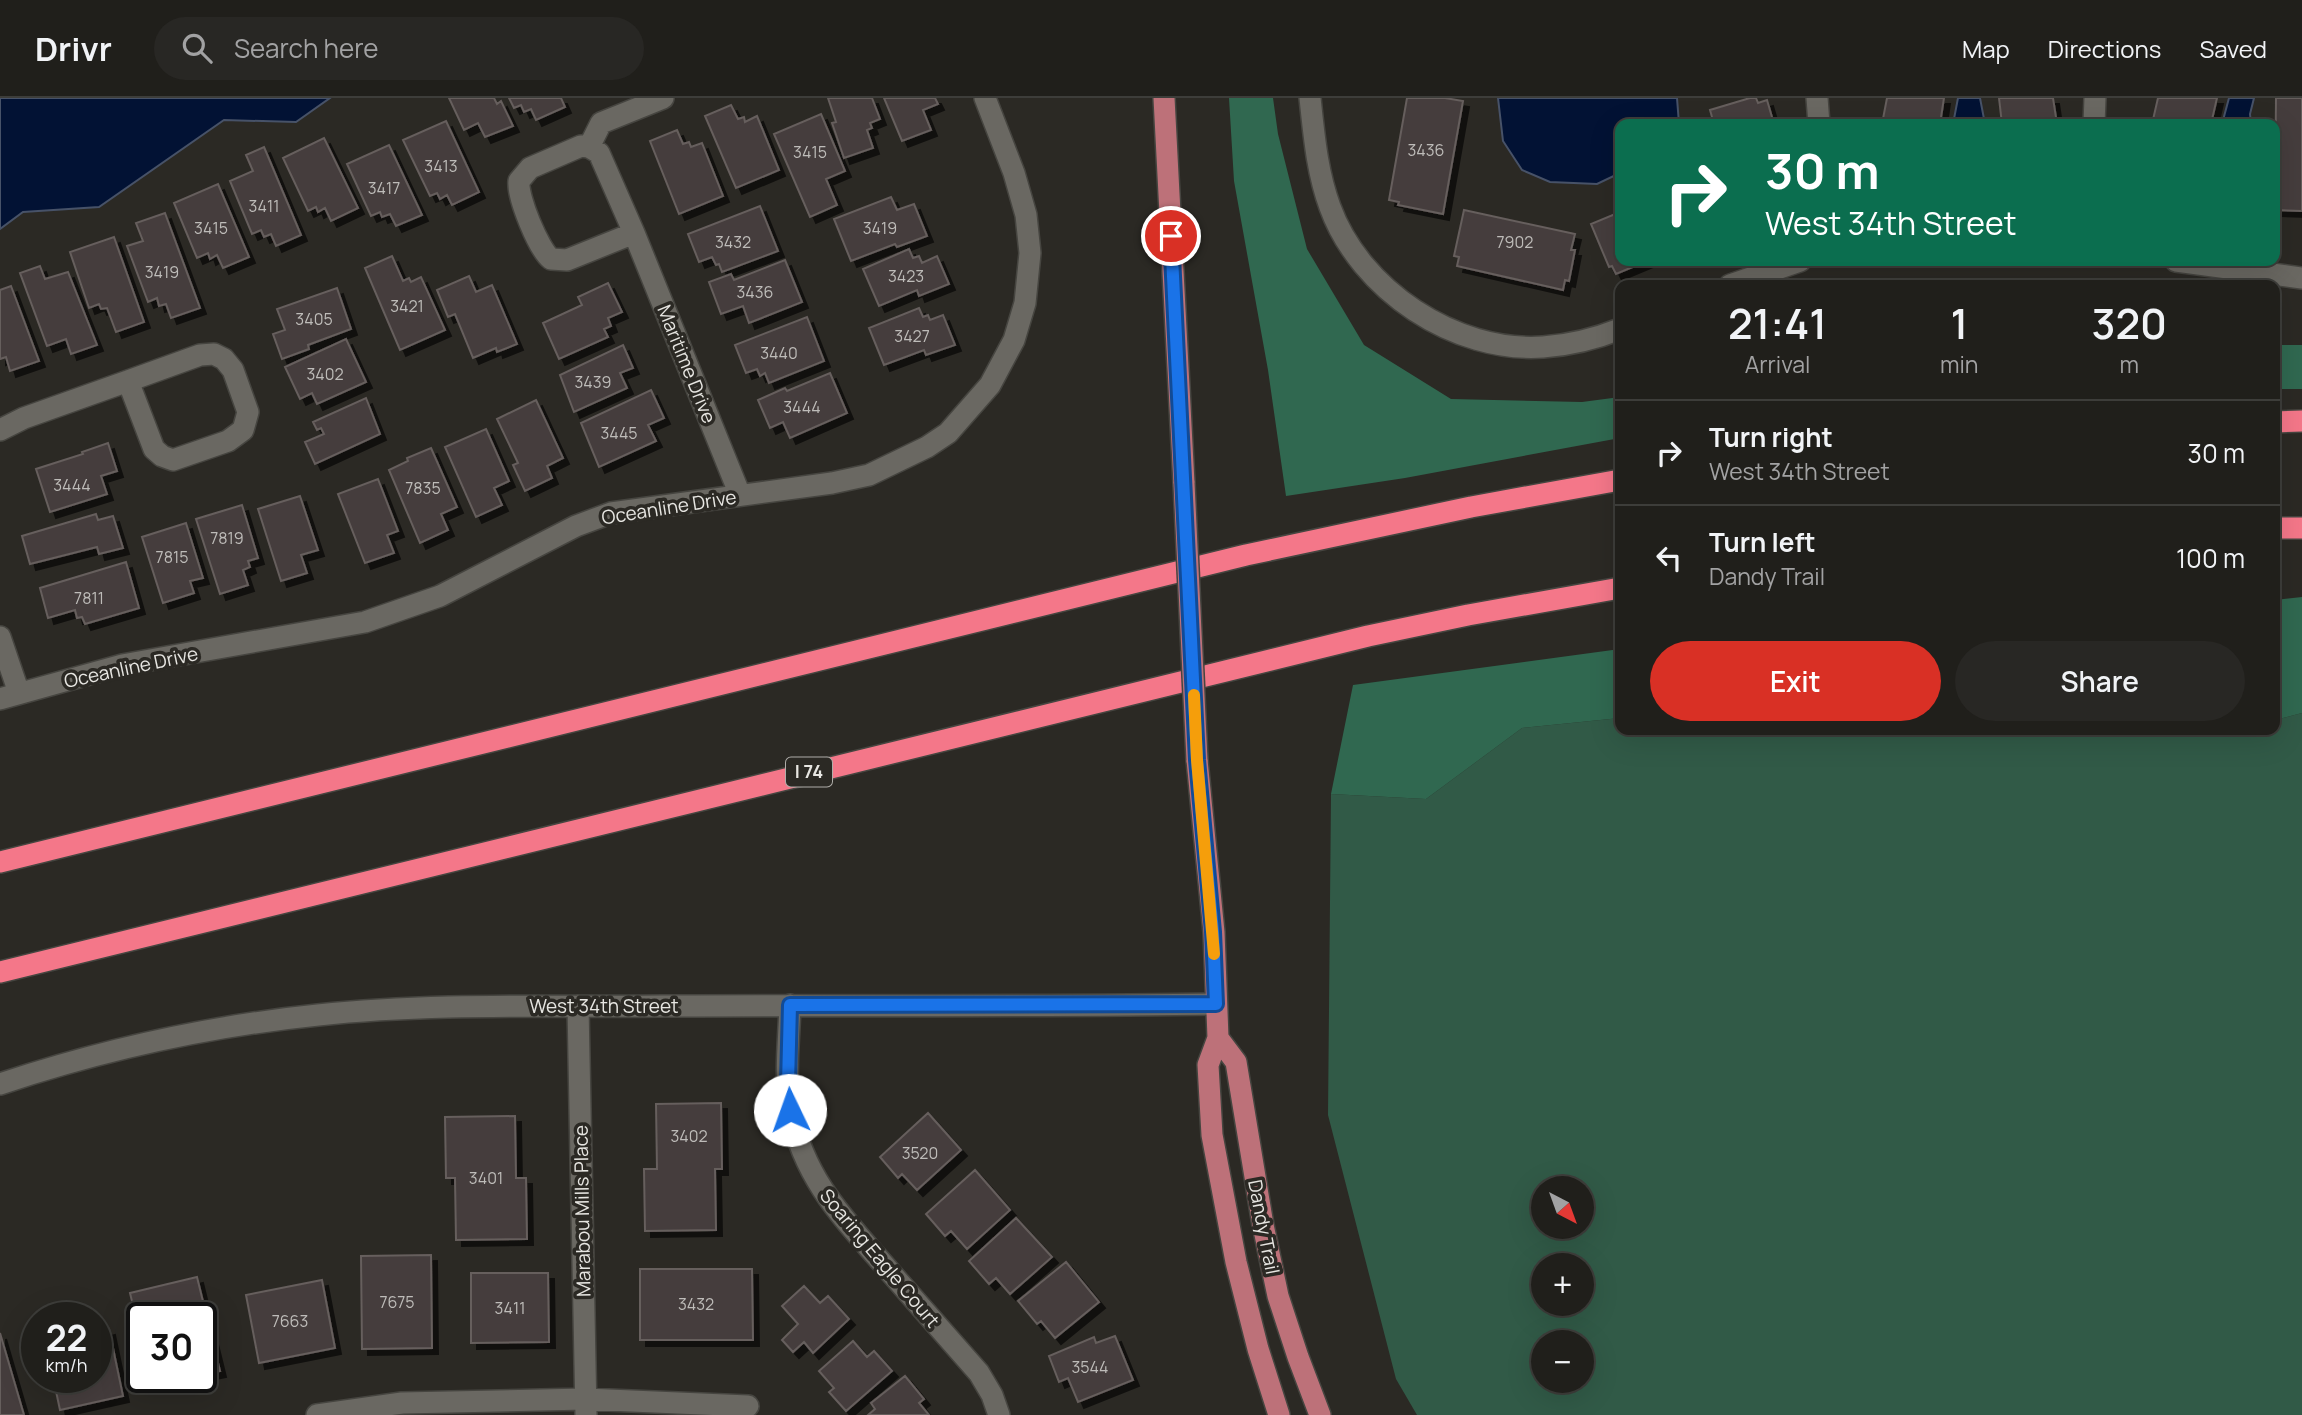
<!DOCTYPE html>
<html lang="en">
<head>
<meta charset="utf-8">
<style>
	:root { --surface:#201f1b; --page:#282724; --text:#f1f3f6; --muted:#a2a2a3; --line:#3d3d3a; --accent:#d93025 }
	body { margin:0; font-family:Manrope,sans-serif; background:var(--page); color:var(--text); height:100vh; display:flex; flex-direction:column; font-size:26px; white-space:nowrap }
	* { box-sizing:border-box; margin:0 }
	p { font-size:23px; color:var(--muted) }
	.icon { flex:none; width:38px; height:38px; fill:none; stroke:currentColor; stroke-width:2; stroke-linecap:round; stroke-linejoin:round }
	.map { position:relative; flex:1; overflow:hidden }
	.side { position:absolute; left:1615px; top:182px; width:665px; height:455px; display:flex; flex-direction:column; background:var(--surface); border-radius:14px; box-shadow:0 7px 28px #0002,0 0 0 2px var(--line) }
	.side>* { flex:none }
	.top-card { position:absolute; left:1615px; top:21px; width:665px; height:147px; border-radius:14px; box-shadow:0 7px 28px #0002,0 0 0 2px var(--line); background:#0b6e4f; color:#fff; overflow:hidden }
	.needle { width:46px; rotate:139deg }
	.controls { position:absolute; left:1531px; top:1078px; display:grid; gap:14px }
	.controls a { display:grid; place-items:center; width:63px; height:63px; border-radius:50%; background:var(--surface); box-shadow:0 7px 28px #0002,0 0 0 2px var(--line); font-size:35px }
	.speed { position:absolute; left:21px; top:1204px; display:flex; gap:14px; font-size:35px; font-weight:700; text-align:center }
	.speed>* { display:grid; place-content:center; width:91px; height:91px; border-radius:50%; background:var(--surface); box-shadow:0 7px 28px #0002,0 0 0 2px var(--line); line-height:1 }
	.speed small { font-size:18px; font-weight:400 }
	.speed .limit { border:4px solid #111; border-radius:10px; background:#fff; color:#111 }
	.pin { position:absolute; display:grid; place-items:center; width:60px; height:60px; color:#fff; margin:-30px; border:4px solid #fff; border-radius:50%; box-shadow:0 2px 7px #0007 }
	.me { position:absolute; width:77px; margin:-38px; rotate:357deg; stroke-linejoin:round; filter:drop-shadow(0 0 5px #0008) }
	.turn { display:flex; align-items:center; gap:24px; height:147px; padding:0 35px; font-size:32px }
	.turn .icon { width:91px; height:91px; stroke-width:2.5 }
	.turn b { display:block; font-size:49px; line-height:60px }
	.eta { display:flex; justify-content:space-evenly; align-items:center; height:119px; text-align:center }
	.eta b { font-size:42px; font-weight:600; line-height:49px }
	.cta { display:flex; gap:14px; margin-top:auto; padding:14px 35px }
	.cta a { flex:1; height:80px; border-radius:42px; background:var(--accent); color:#fff; font-size:28px; font-weight:600; line-height:80px; text-align:center }
	.cta a+a { background:var(--page); color:var(--text) }
	ul { padding:0; list-style:none }
	li { display:flex; align-items:center; gap:21px; height:105px; padding:0 35px; border-top:2px solid var(--line) }
	li div { flex:1 }
	li b { display:block; font-size:26px }
	li em { font-style:normal }
	header { display:flex; align-items:center; gap:42px; box-sizing:border-box; height:98px; padding:0 35px; background:var(--surface); border-bottom:2px solid var(--line) }
	header strong { font-size:33px }
	nav { display:flex; gap:38px; margin-inline-start:auto; font-size:24px }
	.search { width:490px; height:63px; background:var(--page); display:flex; align-items:center; gap:18px; box-sizing:border-box; padding:0 24px; border-radius:38px; color:var(--muted); font-size:26px }
	.map>svg:first-child { display:block }
	.green { fill:#315a47; fill-rule:evenodd }
	.forest { fill:#306850 }
	.water { fill:#021234; stroke:#475268; stroke-width:2 }
	.building { fill:#453e3d; stroke:#665e5d; stroke-width:2; filter:url(#shadow) }
	.lines { fill:none; stroke-linecap:round; stroke-linejoin:round }
	.minor-casing { stroke:#464540; stroke-width:24 }
	.major-casing { stroke:#464540; stroke-width:24 }
	.highway-casing { stroke:#464540; stroke-width:24 }
	.minor { stroke:#6a6862; stroke-width:21 }
	.major { stroke:#bd7179; stroke-width:21 }
	.highway { stroke:#f47789; stroke-width:21 }
	.major-bridge-casing { stroke:#464540; stroke-width:24; stroke-linecap:butt }
	.major-bridge { stroke:#bd7179; stroke-width:21 }
	.route-casing { stroke:#114b97; stroke-width:18 }
	.route { stroke:#1a73e8; stroke-width:12 }
	.slow { stroke:#f59e0b; stroke-width:12 }
	.labels { text-anchor:middle; stroke-width:7; stroke-linejoin:round; paint-order:stroke }
	.number-label { font-size:16px; fill:#bebcb9 }
	.shield { fill:#2b2924; stroke:#afada9; stroke-width:2 }
	.shield-label { font-size:18px; font-weight:bold; fill:#e7e6e2 }
	.street-label { font-size:19px; fill:#e7e6e2; stroke:#2b2924 }
</style>
</head>
<body>
<header>
<strong>Drivr</strong>
<div class="search"><svg class="icon" aria-label="search" viewBox="0 0 24 24"><circle cx="10" cy="10" r="6"/><path d="M15 15l6 6"/></svg>Search here</div>
<nav><a>Map</a><a>Directions</a><a>Saved</a></nav>
</header>
<div class="map">
<svg width="2302" height="1317" viewBox="0 0 2302 1317">
	<defs>
		<filter id="shadow"><feDropShadow dx="6" dy="6" stdDeviation="0" flood-color="#0009"/></filter>
	</defs>
	<rect width="100%" height="100%" fill="#2b2924"/>
	<path class="green" d="M2302,615V1317H1417L1396,1281L1328,1017L1331,696L1426,701L1522,630L1620,620V632H2275V622ZM1544,1090H1582V1129H1544ZM1544,1167H1582V1206H1544ZM1544,1244H1582V1283H1544Z"/>
	<path class="forest" d="M1229,0H1273L1278,36L1307,151L1364,247L1451,301L1582,304L1620,299V340L1405,380L1286,398L1268,272L1234,83Z
		M2275,247H2302V291H2275Z
		M2302,499V615L2275,622V502Z
		M1620,551V620L1522,630L1426,701L1331,696L1353,587Z"/>
	<path class="water" d="M0,0H330L296,24L224,22L99,109L23,114L0,131Z
		M1498,0H1677L1679,26H1620V75L1597,86L1550,84L1522,72L1503,43Z
		M1958,0H1980L1985,26H1953Z
		M2229,0H2254L2250,16L2251,26H2222Z"/>
	<path class="building" d="M449,0H494L497,6L501,3L513,28L485,39L478,25L464,32Z
		M509,0H561L565,9L536,22L531,11L524,14L521,7L514,10Z
		M828,0H872L880,21L870,25L872,30L867,32L873,50L844,60L832,25L836,24Z
		M884,0H935L938,6L923,12L931,32L902,43Z
		M1407,0H1445L1463,3L1443,116L1398,107L1399,104L1389,102Z
		M1750,0H1756L1758,5L1767,2L1774,26H1714L1710,12Z
		M1887,0H1944L1940,26H1882Z
		M1999,0H2053L2057,26H2002Z
		M2158,0H2217L2211,26H2152Z
		M2276,0H2302V113L2275,112Z
		M731,7L738,21L744,19L745,24L757,18L779,72L736,90L705,18Z
		M821,16L845,73L826,81L837,107L810,119L774,36Z
		M446,23L479,94L452,107L447,97L440,101L437,95L430,98L403,42Z
		M677,32L683,46L689,44L691,49L702,45L723,98L679,116L650,43Z
		M324,40L358,110L331,123L325,110L318,114L316,109L308,113L283,60Z
		M389,47L422,117L396,128L390,116L382,119L380,114L371,118L347,66Z
		M264,49L301,137L276,148L271,136L264,139L261,132L252,136L230,83L253,73L246,57Z
		M218,86L249,159L223,170L217,157L210,161L208,155L197,160L174,105Z
		M891,99L897,112L914,106L927,138L897,149L895,146L851,163L834,121Z
		M760,108L778,153L722,174L719,166L716,167L712,159L699,164L688,136Z
		M1464,112L1575,136L1571,152H1575L1569,183L1565,182L1563,192L1457,168L1459,159L1454,158Z
		M1620,114V163H1647L1616,176L1612,168L1609,169L1591,126Z
		M165,115L200,210L171,220L166,206L159,208L157,200L148,204L127,148L143,143L136,125Z
		M114,139L144,224L116,234L107,210L101,211L99,206L89,210L70,154Z
		M909,151L913,160L919,158L922,165L937,158L949,186L919,198L917,192L879,208L863,171Z
		M392,158L403,183L409,180L411,184L421,179L445,232L400,252L365,170Z
		M785,162L802,204L749,225L743,208L721,216L709,184L731,176L734,182Z
		M40,168L45,181L68,174L97,247L71,256L66,241L47,248L20,175Z
		M469,178L476,194L492,187L517,246L497,254L496,250L473,260L455,216L448,219L437,192Z
		M608,185L622,214L608,220L611,228L604,231L608,239L559,261L543,225L582,207L578,199Z
		M11,188L39,263L10,273L6,259L0,261V192Z
		M337,190L351,231L308,247L309,251L282,261L273,236L285,232L277,211Z
		M919,210L923,219L928,217L930,222L943,217L955,247L926,257L924,252L884,267L869,230Z
		M807,219L824,263L769,285L765,275L760,278L757,271L746,275L735,247Z
		M346,241L366,284L317,306L312,295L300,301L285,269Z
		M623,247L633,270L620,275L627,290L574,314L560,277Z
		M830,275L847,315L790,340L783,324L770,330L758,302L785,290L787,293Z
		M651,292L664,320L648,327L656,343L599,369L581,325Z
		M366,300L380,336L315,366L305,344L324,336L321,330L317,332L313,324Z
		M536,302L563,360L547,368L552,380L525,393L513,367L518,365L497,321Z
		M486,331L509,383L494,390L502,407L476,419L445,349Z
		M108,345L117,373L101,378L107,396L50,414L36,371L83,356L82,354Z
		M431,350L457,409L441,416L448,432L420,445L389,372L408,363L407,360Z
		M378,381L398,433L387,437L394,455L365,465L338,396Z
		M300,398L318,452L301,457L307,475L281,483L258,411Z
		M242,407L258,460L248,463L250,469L243,472L248,487L220,496L196,421Z
		M96,416L98,422L113,418L123,450L99,456L97,449L30,466L22,438Z
		M186,425L203,480L190,483L194,495L163,505L142,439Z
		M126,464L139,510L85,526L82,519L77,520L75,512L48,520L40,490Z
		M721,1005L722,1071H715L716,1132L645,1133L644,1071H657L656,1006Z
		M928,1015L961,1052L917,1092L902,1076L898,1080L880,1059Z
		M515,1018L516,1080H526L527,1141L456,1142L455,1080H446L445,1019Z
		M975,1072L1010,1112L967,1151L951,1133L945,1138L926,1116Z
		M1016,1120L1052,1159L1010,1196L996,1180L989,1186L969,1163Z
		M431,1157L432,1250L362,1251L361,1158Z
		M1066,1164L1099,1204L1055,1240L1041,1223L1037,1226L1018,1203Z
		M640,1171H752L753,1242H640Z
		M471,1175H548L549,1244L471,1245Z
		M197,1179L220,1273L201,1277V1220H142V1245L130,1195Z
		M322,1182L335,1250L259,1265L246,1197Z
		M804,1188L820,1205L828,1198L849,1221L813,1255L804,1244L793,1254L782,1242L798,1226L782,1208Z
		M109,1231L123,1298L60,1312L53,1279H96V1234Z
		M0,1235L24,1317H0Z
		M1115,1238L1133,1282L1078,1304L1068,1280L1059,1284L1049,1258L1094,1239L1096,1245Z
		M853,1243L867,1259L874,1253L892,1273L846,1313L829,1294L834,1290L819,1273Z
		M905,1278L924,1301L919,1305L929,1317H868L875,1311L871,1305Z
		M150,1279H193L152,1289Z"/>
	<g class="lines">
		<defs>
			<path id="minor" d="M1310,0C1314,37 1317,74 1330,109C1360,192 1455,255 1543,249C1571,247 1595,241 1620,231
				M1817,0L1819,26
				M2094,26L2095,0
				M581,48L589,49L599,55L634,135L567,162L551,161C539,152 517,99 519,83L530,70Z
				M589,49L601,25L663,0
				M634,135L740,397
				M2176,163L2302,180
				M1730,187L1800,163
				M214,256L224,261L233,272L248,314L243,332L228,343L173,362L162,358L154,351L128,283L200,257Z
				M0,332L24,320L128,283
				M0,539L19,595
				M0,601L122,567L365,524L440,498L576,428L611,415L832,385L869,377L927,349L948,335L990,287L1014,242L1025,205L1030,155L1026,117L1014,75L985,0
				M790,907C789,942 784,980 791,1014C804,1083 847,1124 891,1175C920,1208 950,1242 979,1275L992,1297L999,1317
				M578,908L586,1317
				M0,986C102,952 211,928 318,917C432,905 548,909 662,908C847,907 1032,909 1216,906
				M317,1317L402,1305L585,1301L748,1308"/>
			<path id="major" d="M1164,0L1184,385
				M1197,662L1214,834L1218,940L1208,967L1212,1037L1236,1164L1258,1251L1279,1317
				M1218,940L1236,964L1263,1127L1278,1198L1298,1259L1320,1317"/>
			<path id="highway" d="M2275,324L2302,323
				M2275,430H2302
				M0,764L1246,457L1471,409L1620,382
				M0,874L1368,538L1468,517L1620,490"/>
		</defs>
		<use href="#minor" class="minor-casing"/>
		<use href="#major" class="major-casing"/>
		<use href="#highway" class="highway-casing"/>
		<use href="#minor" class="minor"/>
		<use href="#major" class="major"/>
		<use href="#highway" class="highway"/>
		<defs>
			<path id="major-bridge" d="M1184,385L1197,662"/>
		</defs>
		<use href="#major-bridge" class="major-bridge-casing"/>
		<use href="#major-bridge" class="major-bridge"/>
	</g>
	<g class="lines">
		<defs>
			<path id="route" d="M790,1012L788,986L790,907L1216,906L1213,834L1197,662L1171,138"/>
		</defs>
		<use href="#route" class="route-casing"/>
		<use href="#route" class="route"/>
		<path class="slow" d="M1194,597L1197,662L1214,856"/>
	</g>
	<g class="labels">
		<g class="number-label">
			<text x="1426" y="58">3436</text>
			<text x="810" y="60">3415</text>
			<text x="441" y="74">3413</text>
			<text x="384" y="96">3417</text>
			<text x="264" y="114">3411</text>
			<text x="211" y="136">3415</text>
			<text x="880" y="136">3419</text>
			<text x="733" y="150">3432</text>
			<text x="1515" y="150">7902</text>
			<text x="162" y="180">3419</text>
			<text x="906" y="184">3423</text>
			<text x="755" y="200">3436</text>
			<text x="407" y="214">3421</text>
			<text x="314" y="227">3405</text>
			<text x="912" y="244">3427</text>
			<text x="779" y="261">3440</text>
			<text x="325" y="282">3402</text>
			<text x="593" y="290">3439</text>
			<text x="802" y="315">3444</text>
			<text x="619" y="341">3445</text>
			<text x="72" y="393">3444</text>
			<text x="423" y="396">7835</text>
			<text x="227" y="446">7819</text>
			<text x="172" y="465">7815</text>
			<text x="89" y="506">7811</text>
			<text x="689" y="1044">3402</text>
			<text x="920" y="1061">3520</text>
			<text x="486" y="1086">3401</text>
			<text x="397" y="1210">7675</text>
			<text x="696" y="1212">3432</text>
			<text x="510" y="1216">3411</text>
			<text x="290" y="1229">7663</text>
			<text x="1090" y="1275">3544</text>
		</g>
		<rect class="shield" x="786" y="659.5" width="46" height="29" rx="5"/>
		<g class="shield-label">
			<text x="809" y="680">I 74</text>
		</g>
		<g class="street-label">
			<text transform="translate(687 266) rotate(68)" y="7">Maritime Drive</text>
			<text transform="translate(669 409) rotate(-9)" y="7">Oceanline Drive</text>
			<text transform="translate(131 569) rotate(-12)" y="7">Oceanline Drive</text>
			<text x="604" y="915">West 34th Street</text>
			<text transform="translate(582 1113) rotate(-91)" y="7">Marabou Mills Place</text>
			<text transform="translate(1264 1129) rotate(79)" y="7">Dandy Trail</text>
			<text transform="translate(880 1160) rotate(50)" y="7">Soaring Eagle Court</text>
		</g>
	</g>
</svg>
<div class="controls">
<a><svg class="needle" viewBox="-14 -14 28 28"><path d="M0-13l5 13h-10z" fill="#e53935"/><path d="M0 13l5-13h-10z" fill="#a2a2a3"/></svg></a>
<a>+</a>
<a>−</a>
</div>
<div class="speed"><div>22<small>km/h</small></div><div class="limit">30</div></div>
<div class="pin" style="left:1171px;top:138px;background:#d93025"><svg class="icon" aria-label="arrive" viewBox="0 0 24 24"><path d="M6 21V4h12l-3 4 3 4H6"/></svg></div>
<svg class="me" style="left:790px;top:1012px" viewBox="-20 -20 40 40"><circle r="19" fill="#fff"/><path d="M0-13L10 11 0 6-10 11z" fill="#1a73e8"/></svg>
<div class="top-card">
<div class="turn"><svg class="icon" aria-label="right" viewBox="0 0 24 24"><path d="M7 20v-9h11M14 6l5 5-5 5"/></svg><div><b>30 m</b>West 34th Street</div></div>
</div>
<section class="side">
<div class="eta">
<div><b>21:41</b><p>Arrival</p></div>
<div><b>1</b><p>min</p></div>
<div><b>320</b><p>m</p></div>
</div>
<ul>
<li><svg class="icon" aria-label="right" viewBox="0 0 24 24"><path d="M7 20v-9h11M14 6l5 5-5 5"/></svg><div><b>Turn right</b><p>West 34th Street</p></div><em>30 m</em></li>
<li><svg class="icon" aria-label="left" viewBox="0 0 24 24"><path d="M17 20v-9H6M10 6l-5 5 5 5"/></svg><div><b>Turn left</b><p>Dandy Trail</p></div><em>100 m</em></li>
</ul>
<div class="cta"><a>Exit</a><a>Share</a></div>
</section>
</div>
</body>
</html>
